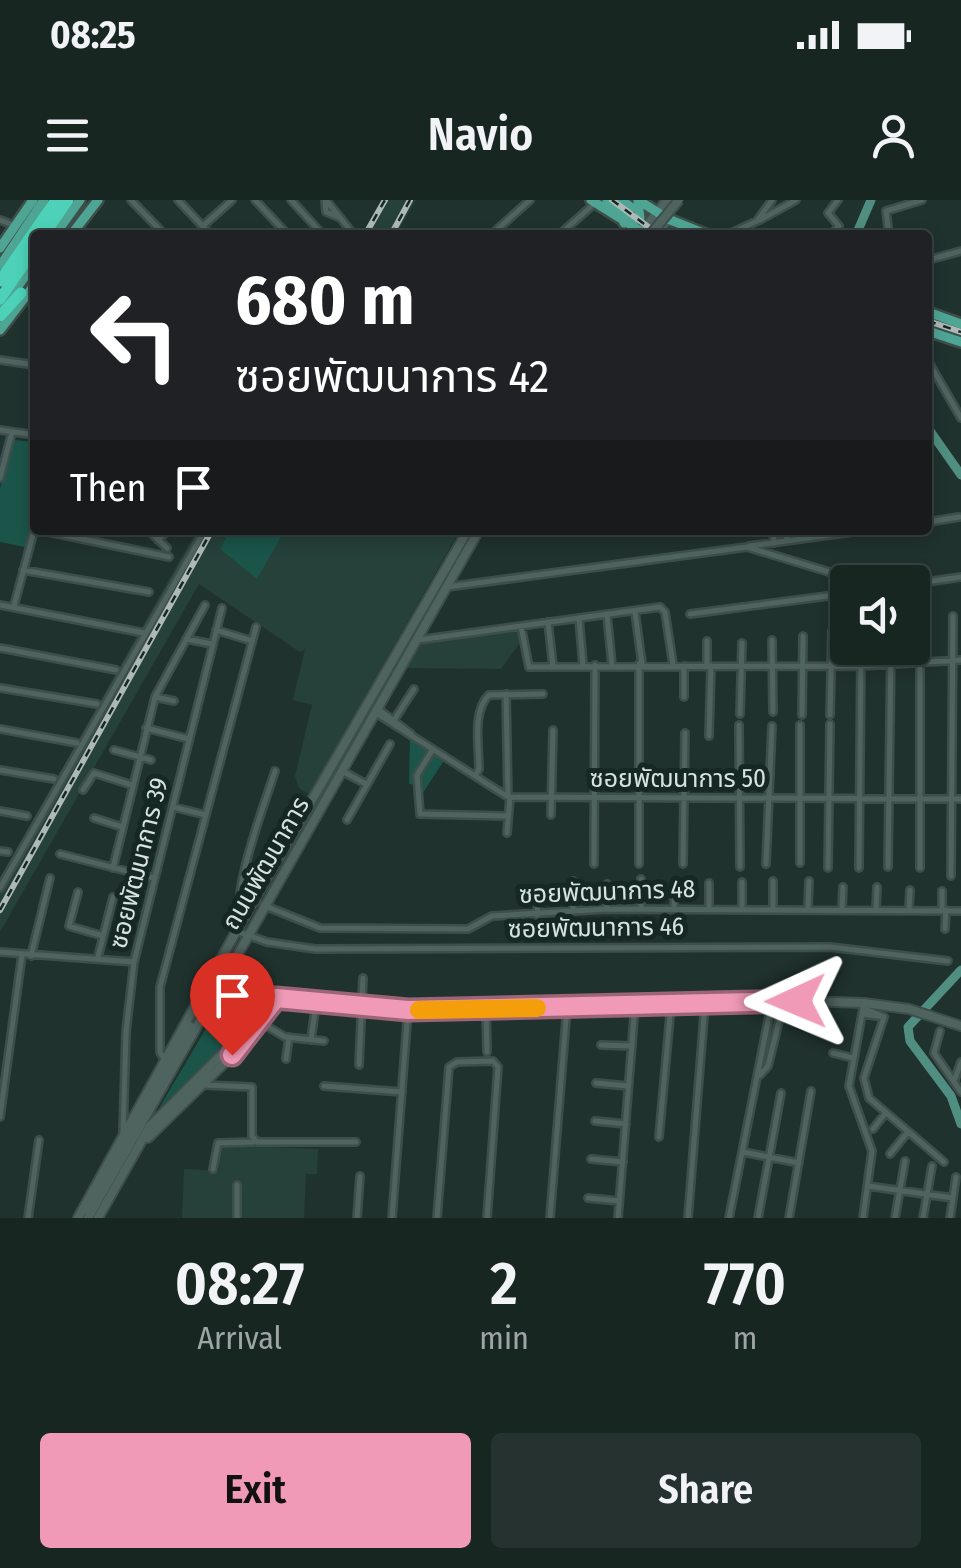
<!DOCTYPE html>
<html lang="en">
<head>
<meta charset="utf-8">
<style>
	:root { --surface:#182622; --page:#25322f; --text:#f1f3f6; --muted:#9fa5a5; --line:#364340; --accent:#f09ab7 }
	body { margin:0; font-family:"Fira Sans Condensed","Noto Sans Thai",sans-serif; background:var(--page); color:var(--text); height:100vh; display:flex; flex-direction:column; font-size:38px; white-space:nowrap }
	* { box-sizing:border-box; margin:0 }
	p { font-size:32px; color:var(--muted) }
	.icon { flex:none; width:55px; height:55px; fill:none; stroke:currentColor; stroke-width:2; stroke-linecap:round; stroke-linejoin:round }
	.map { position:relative; height:1018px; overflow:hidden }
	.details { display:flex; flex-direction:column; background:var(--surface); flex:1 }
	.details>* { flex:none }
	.banner { position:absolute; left:30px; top:30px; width:902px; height:305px; border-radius:10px; box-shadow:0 5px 15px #0003,0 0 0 2px var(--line); background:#202124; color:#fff; overflow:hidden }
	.buttons { position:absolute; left:830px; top:365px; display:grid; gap:20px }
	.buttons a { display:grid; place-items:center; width:100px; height:100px; border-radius:10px; background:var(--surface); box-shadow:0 5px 15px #0003,0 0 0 2px var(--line); font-size:50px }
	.pin { position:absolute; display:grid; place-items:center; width:85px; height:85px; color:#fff; margin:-102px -42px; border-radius:50% 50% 50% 0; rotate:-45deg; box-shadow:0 0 10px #0007 }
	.pin .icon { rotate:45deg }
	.me { position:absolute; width:110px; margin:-55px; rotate:269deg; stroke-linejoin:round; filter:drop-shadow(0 0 8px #0008) }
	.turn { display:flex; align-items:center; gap:35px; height:210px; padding:0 40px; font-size:45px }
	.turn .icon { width:130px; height:130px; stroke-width:2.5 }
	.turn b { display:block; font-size:70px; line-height:85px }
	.then { display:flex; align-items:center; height:95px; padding:0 40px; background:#0003; gap:20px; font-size:38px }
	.eta { display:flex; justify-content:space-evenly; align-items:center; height:170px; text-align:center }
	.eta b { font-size:60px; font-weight:600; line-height:70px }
	.button { display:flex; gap:20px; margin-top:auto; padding:20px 40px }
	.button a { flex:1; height:115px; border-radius:10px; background:var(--accent); color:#111; font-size:40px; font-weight:600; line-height:115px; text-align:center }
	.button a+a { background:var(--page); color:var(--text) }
	.status { display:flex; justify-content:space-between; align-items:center; height:70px; padding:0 50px; background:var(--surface); direction:ltr }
	.status svg { height:28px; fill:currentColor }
	header { display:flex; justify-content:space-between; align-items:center; height:130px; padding:0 40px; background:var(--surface); font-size:45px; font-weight:600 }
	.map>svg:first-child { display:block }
	.built { fill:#26403a }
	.green { fill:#1b5449 }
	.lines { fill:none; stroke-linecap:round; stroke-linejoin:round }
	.river { stroke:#4f8e80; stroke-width:9 }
	.secondary-tunnel { stroke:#3c4d49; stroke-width:8; stroke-dasharray:8 4; stroke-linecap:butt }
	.primary-tunnel { stroke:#3c4d49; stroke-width:9; stroke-dasharray:9 4.5; stroke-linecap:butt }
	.street-casing { stroke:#3e4e4b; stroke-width:10 }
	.secondary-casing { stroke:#3e4e4b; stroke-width:12 }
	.primary-casing { stroke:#3e4e4b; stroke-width:14 }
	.highway-casing { stroke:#3e4e4b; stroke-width:16 }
	.street { stroke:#50645f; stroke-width:5 }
	.secondary { stroke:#50645f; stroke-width:8 }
	.primary { stroke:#4ea594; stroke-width:9 }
	.highway { stroke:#4dd1b8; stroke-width:11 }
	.rail-casing { stroke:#adb9b6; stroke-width:6 }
	.rail { stroke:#162824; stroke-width:2.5; stroke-dasharray:8; stroke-linecap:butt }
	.secondary-bridge-casing { stroke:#3e4e4b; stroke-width:12; stroke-linecap:butt }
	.secondary-bridge { stroke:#50645f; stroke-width:8 }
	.route-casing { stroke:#9c6477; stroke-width:25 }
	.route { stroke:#f09ab7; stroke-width:18 }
	.slow { stroke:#f59e0b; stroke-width:18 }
	.labels { text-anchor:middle; stroke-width:10; stroke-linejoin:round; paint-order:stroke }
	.street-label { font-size:25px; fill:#d8e3e0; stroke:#162824 }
</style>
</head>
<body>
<div class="status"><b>08:25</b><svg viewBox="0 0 49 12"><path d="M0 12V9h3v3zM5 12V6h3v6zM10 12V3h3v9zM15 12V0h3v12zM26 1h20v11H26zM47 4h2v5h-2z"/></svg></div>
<header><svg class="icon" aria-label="menu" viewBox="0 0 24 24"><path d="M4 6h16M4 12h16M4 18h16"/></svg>Navio<svg class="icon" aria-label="person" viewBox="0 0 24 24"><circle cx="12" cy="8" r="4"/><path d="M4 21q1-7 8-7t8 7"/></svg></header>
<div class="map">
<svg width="961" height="1018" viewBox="0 0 961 1018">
	<rect width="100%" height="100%" fill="#20322e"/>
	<path class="built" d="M384,0H416L396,35H364Z
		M197,330H230L220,349L257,378L285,330H460L309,594L299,588L295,576L312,505L293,500L305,449L300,452L199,384L0,732V678Z
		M519,428L521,441L501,469L406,468L421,442Z
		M220,945L318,949L317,974H306L304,1018H182L184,969L219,971Z"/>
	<path class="green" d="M13,240L35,242V314L25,347L0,342V288Z
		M230,330H285L257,379L220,349Z
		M410,539L445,559L421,596L417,585L409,584Z
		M217,810L232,818L233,838L159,908Z"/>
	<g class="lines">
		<path class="river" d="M856,35L871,0
			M928,228L961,275
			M961,770L908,827L910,841L951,896L961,924"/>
		<path class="secondary-tunnel" d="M190,826L210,804"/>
		<path class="primary-tunnel" d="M634,9L686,35"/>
		<defs>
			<path id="street" d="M131,0L165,35
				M178,0L211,35
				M255,0L288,35
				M291,0L323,35
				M325,0L326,12L338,17
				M326,0L354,35
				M0,20L16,26
				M760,20L796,0
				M203,26L232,0
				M491,35L530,0
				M559,35L594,4
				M727,35L757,21L772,0
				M831,35L839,26L828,13L838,0
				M889,35L886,11L922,0
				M928,60L961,51
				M0,160L35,165
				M928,161L961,218
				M0,230L35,235
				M0,278L12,232
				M928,322L959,317
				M39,330L169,357
				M148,330L167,348
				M773,330L774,343
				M158,340L168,330
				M787,341L786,332L802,330
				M749,346L867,330
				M23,370L149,392
				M912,384L961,377
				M447,387L747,347L862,382
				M0,405L144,433
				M14,406L35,327
				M635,412L642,464
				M690,414L835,395L848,386
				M607,415L612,465
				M579,418L583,465
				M548,422L553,466
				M521,426L529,467L861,466L961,460
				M216,430L252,441
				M186,439L212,444
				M418,440L660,407L665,412L673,464
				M772,440L773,512
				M0,448L116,470
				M707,466V441
				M0,488L97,504
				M506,494L508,596
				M155,497L174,501
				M684,497V466
				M378,509L411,534
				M376,513L508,597L961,599
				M740,514L742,443
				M802,515L803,436
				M830,515L832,431
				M394,520L414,489
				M739,525L740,667
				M146,528L189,539
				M0,529L77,543
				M709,536L711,466
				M433,549L417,575L420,614L507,616
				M114,550L151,560
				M0,570L54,579
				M342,571L366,584
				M475,576L479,569C479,546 472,511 489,495L543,494
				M83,590L94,573L132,585
				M173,607L206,615
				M0,611L27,616
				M551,615L553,530
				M94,618L122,627
				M347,620L390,544
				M507,633L510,597
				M0,651L8,652
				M60,654L154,678
				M800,663V525
				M594,664L595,465
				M639,664V464
				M683,664L685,533
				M766,664L772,526
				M888,667L891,448
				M113,668L155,497L205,405
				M828,668L830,524
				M859,668L861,448
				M920,668V424
				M951,676L953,416
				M573,681V710
				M709,683V707
				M0,688L205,330
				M78,692L69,726L103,736
				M263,705L320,728L468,729L492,716L607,709L961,711
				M742,707V682
				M773,707V681
				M808,707L809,681
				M641,708V679
				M674,708L675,683
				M842,708L843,687
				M607,709V684
				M876,709L877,687
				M909,709L910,690
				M942,710V691
				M537,715L539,688
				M242,721C229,695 266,601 275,571
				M945,729L946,710
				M236,731L267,742L315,749L830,747L948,761
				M0,752L134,762
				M31,756L50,678
				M98,757L113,697
				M486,808L487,852
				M863,808L884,817
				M863,814L884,817
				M884,817L864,878L869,898L944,962
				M265,825L285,837L324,841
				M940,831L934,853L961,892
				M311,840L316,803
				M601,845L632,846
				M833,853L853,858
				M164,859L160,852V787L256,427
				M286,859L289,837
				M359,865L363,778
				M760,875L768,866L784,801
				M955,879L961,862
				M596,883L628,886
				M203,885L252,887V936L257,942H356
				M324,886L402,892
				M0,917L22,755
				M595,921L626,924
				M873,929L884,915
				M123,932L126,832L134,762L222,408
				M659,937L671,805
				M743,952L799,963
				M890,954L907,933
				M591,959L623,962
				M213,969L218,943L253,942
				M868,986L953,998
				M588,998L619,1001
				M28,1018L39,940
				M237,1018V985
				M357,1018L360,976
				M392,1018L408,810
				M437,1018L449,867L457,862L493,861L498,867L487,1018
				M550,1018L567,807
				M618,1018L635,805
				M688,1018L705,803
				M729,1018L772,801
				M758,1018L781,893
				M789,1018L811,891
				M863,1018L872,951L849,886L864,803
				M895,1018L905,961
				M923,1018L932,966
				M950,1018L956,977"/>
			<path id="secondary" d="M639,35L667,0
				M656,35L668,19
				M217,790L408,810L772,800L864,803L909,809L961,826
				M148,938L246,842L276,798
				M86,1010L190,826
				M78,1018L242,721L468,330
				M88,1018L479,330
				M98,1018L150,926L241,835C248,818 239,807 222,802"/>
			<path id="primary" d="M591,0L647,35
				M607,0L627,15
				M621,0L632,8
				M638,0L668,19L708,35
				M624,23L640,18L638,2
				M55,35L80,0
				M71,35L98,0
				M0,48L33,0
				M0,66L44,0
				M4,105L35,63
				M928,112L961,124
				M0,130L35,84
				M928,131L961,142"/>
			<path id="highway" d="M44,35L68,0
				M0,81L56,0
				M0,99L35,48
				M0,116L21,93"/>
		</defs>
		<use href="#street" class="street-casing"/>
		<use href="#secondary" class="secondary-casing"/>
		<use href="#primary" class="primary-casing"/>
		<use href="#highway" class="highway-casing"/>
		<use href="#street" class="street"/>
		<use href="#secondary" class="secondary"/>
		<use href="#primary" class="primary"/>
		<use href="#highway" class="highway"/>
		<defs>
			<path id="rail" d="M612,0L659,35
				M365,35L385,0
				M391,35L410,0
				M928,121L961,132
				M0,710L212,330"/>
		</defs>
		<use href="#rail" class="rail-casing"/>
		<use href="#rail" class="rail"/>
		<defs>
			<path id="secondary-bridge" d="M650,35L679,0"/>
		</defs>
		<use href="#secondary-bridge" class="secondary-bridge-casing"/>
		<use href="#secondary-bridge" class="secondary-bridge"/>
	</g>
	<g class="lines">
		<defs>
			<path id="route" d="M232,855L276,798L408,810L796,801"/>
		</defs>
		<use href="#route" class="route-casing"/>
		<use href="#route" class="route"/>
		<path class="slow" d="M419,810L537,808"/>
	</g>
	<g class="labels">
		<g class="street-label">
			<text x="678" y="587">ซอยพัฒนาการ 50</text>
			<text transform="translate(138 663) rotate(-76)" y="9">ซอยพัฒนาการ 39</text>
			<text transform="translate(265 663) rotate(-60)" y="9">ถนนพัฒนาการ</text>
			<text transform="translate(607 691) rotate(-2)" y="9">ซอยพัฒนาการ 48</text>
			<text transform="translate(596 727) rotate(-1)" y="9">ซอยพัฒนาการ 46</text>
		</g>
	</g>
</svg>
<div class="buttons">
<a><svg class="icon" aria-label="sound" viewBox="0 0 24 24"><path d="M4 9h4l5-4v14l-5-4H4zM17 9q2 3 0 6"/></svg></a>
</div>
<div class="pin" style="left:232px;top:855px;background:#d93025"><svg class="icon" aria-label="arrive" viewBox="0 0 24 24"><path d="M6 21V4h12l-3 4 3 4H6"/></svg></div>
<svg class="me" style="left:796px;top:801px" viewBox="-20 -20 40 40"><path d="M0-17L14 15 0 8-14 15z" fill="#f09ab7" stroke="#fff" stroke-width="4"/></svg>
<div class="banner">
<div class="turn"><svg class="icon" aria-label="left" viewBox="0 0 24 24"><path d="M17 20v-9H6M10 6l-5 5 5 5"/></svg><div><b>680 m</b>ซอยพัฒนาการ 42</div></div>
<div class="then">Then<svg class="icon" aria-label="arrive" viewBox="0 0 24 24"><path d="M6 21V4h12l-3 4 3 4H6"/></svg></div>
</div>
</div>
<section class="details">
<div class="eta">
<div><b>08:27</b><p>Arrival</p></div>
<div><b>2</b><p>min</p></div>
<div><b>770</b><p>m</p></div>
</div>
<div class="button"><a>Exit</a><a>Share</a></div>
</section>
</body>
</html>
